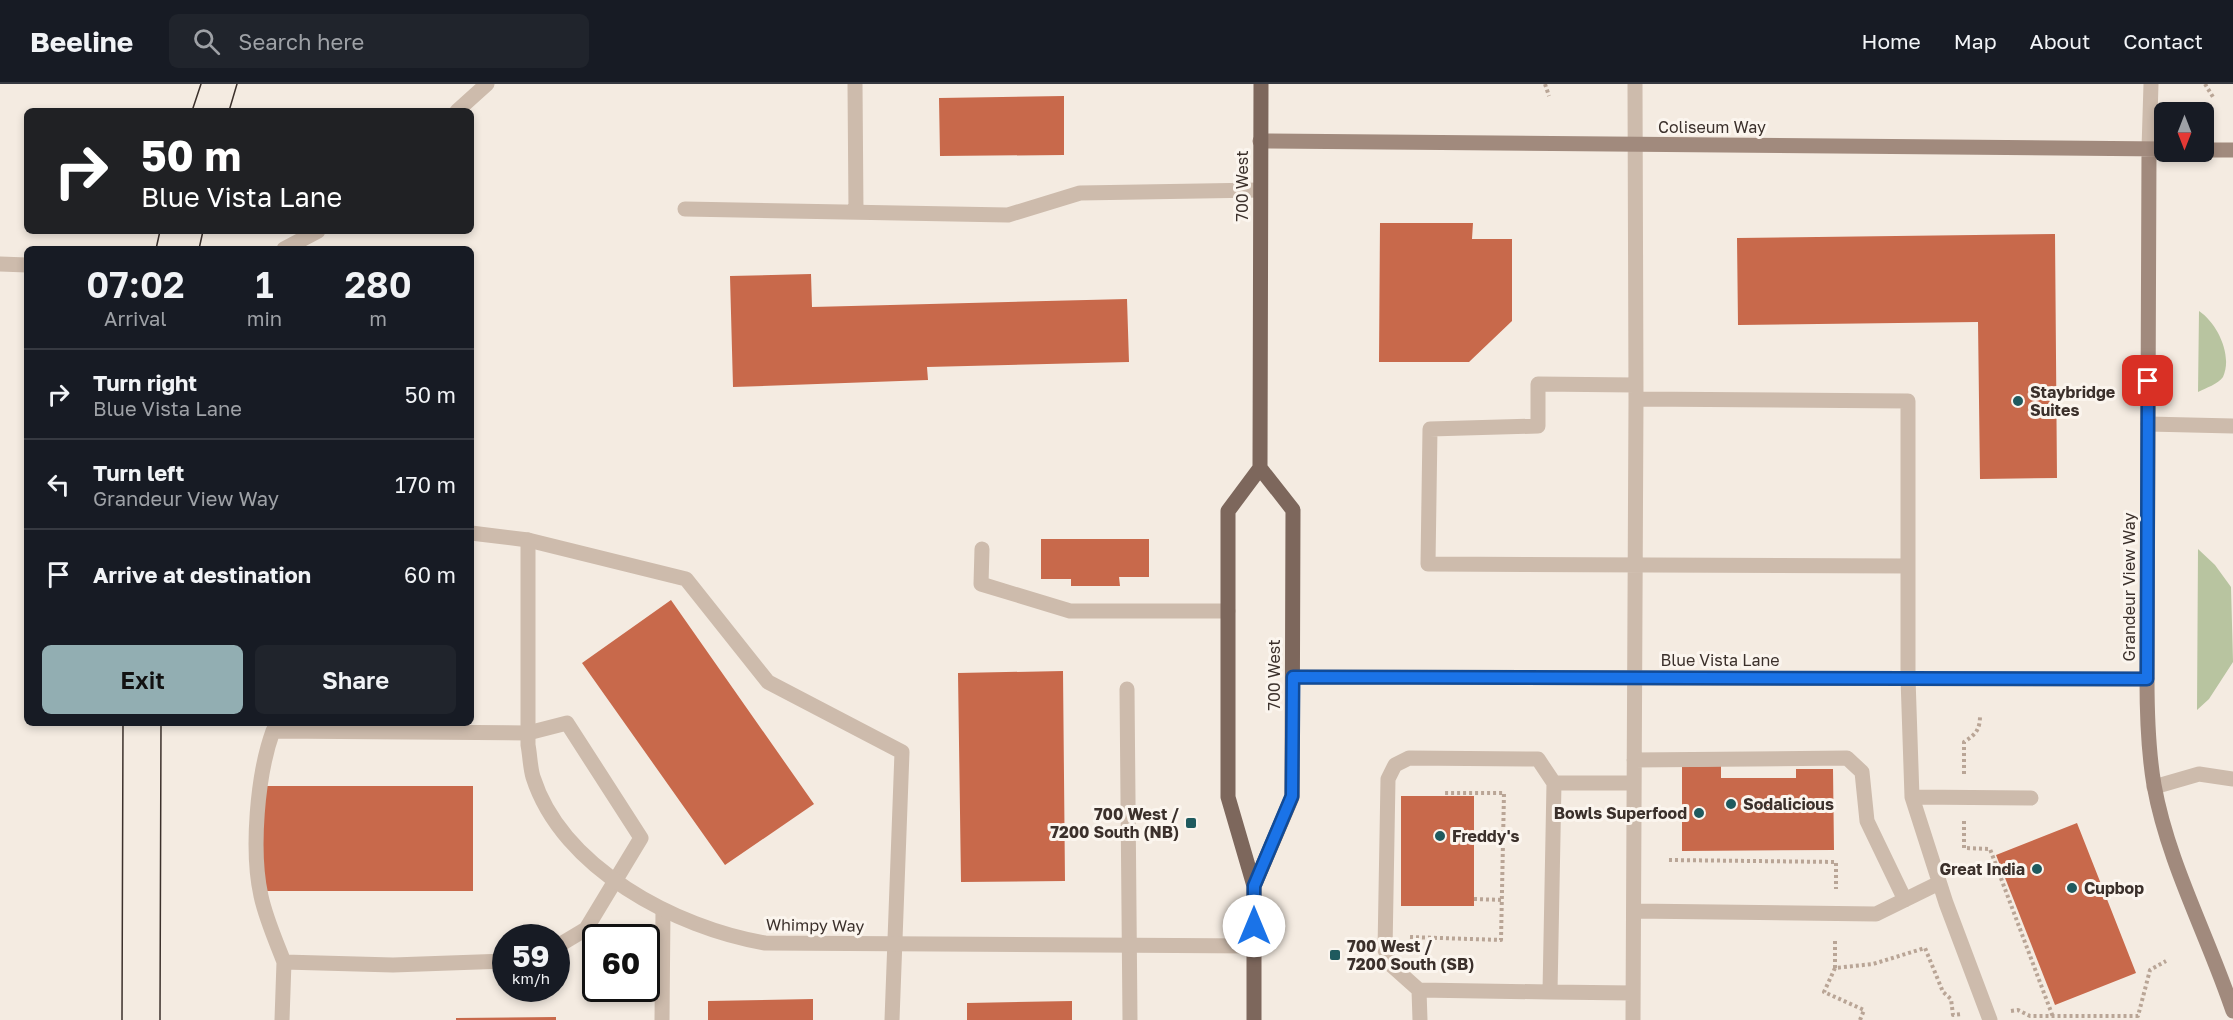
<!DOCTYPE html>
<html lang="en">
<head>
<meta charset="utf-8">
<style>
	:root { --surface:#171b24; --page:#20242c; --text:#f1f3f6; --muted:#9ea1a6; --line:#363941; --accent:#92aeb2 }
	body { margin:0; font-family:"Golos Text",sans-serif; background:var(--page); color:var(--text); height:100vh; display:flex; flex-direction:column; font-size:22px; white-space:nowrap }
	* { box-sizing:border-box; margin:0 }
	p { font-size:20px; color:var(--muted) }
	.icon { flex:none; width:33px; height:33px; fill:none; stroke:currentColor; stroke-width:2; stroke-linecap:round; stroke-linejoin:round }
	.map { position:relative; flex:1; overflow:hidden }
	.side { position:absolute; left:24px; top:162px; width:450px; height:480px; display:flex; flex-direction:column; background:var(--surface); border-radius:9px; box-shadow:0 3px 9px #0003 }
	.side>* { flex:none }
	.top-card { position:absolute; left:24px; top:24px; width:450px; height:126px; border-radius:9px; box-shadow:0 3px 9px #0003; background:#202124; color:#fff; overflow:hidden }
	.needle { width:39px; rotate:180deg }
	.fabs { position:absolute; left:2154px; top:18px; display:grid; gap:12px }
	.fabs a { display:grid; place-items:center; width:60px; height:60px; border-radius:9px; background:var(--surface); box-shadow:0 3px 9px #0003; font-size:30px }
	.speed { position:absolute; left:492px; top:840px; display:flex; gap:12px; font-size:30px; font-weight:700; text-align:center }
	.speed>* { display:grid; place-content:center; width:78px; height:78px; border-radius:50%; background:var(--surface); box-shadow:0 3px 9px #0003; line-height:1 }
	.speed small { font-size:15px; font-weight:400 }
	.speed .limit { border:3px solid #111; border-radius:9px; background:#fff; color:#111 }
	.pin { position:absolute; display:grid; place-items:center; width:51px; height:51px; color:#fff; margin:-26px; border-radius:12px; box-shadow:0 3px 9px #0006 }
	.me { position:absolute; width:66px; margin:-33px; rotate:0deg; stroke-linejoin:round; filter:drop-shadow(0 0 4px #0008) }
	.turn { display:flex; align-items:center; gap:21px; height:126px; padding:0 18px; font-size:27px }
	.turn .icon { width:78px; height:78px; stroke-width:2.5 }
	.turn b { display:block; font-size:42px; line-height:51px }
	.eta { display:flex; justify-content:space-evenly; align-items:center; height:102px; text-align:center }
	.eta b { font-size:36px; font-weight:600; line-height:42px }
	.cta { display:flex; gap:12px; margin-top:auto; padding:12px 18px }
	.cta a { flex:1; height:69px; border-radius:9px; background:var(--accent); color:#111; font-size:24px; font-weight:600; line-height:69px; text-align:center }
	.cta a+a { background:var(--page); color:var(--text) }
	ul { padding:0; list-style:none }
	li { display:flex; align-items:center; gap:18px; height:90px; padding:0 18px; border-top:2px solid var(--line) }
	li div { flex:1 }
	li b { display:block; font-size:22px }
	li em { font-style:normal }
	header { display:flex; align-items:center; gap:36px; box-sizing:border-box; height:84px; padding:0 30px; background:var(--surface); border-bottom:2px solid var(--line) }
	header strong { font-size:28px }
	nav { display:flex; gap:33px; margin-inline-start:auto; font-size:21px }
	.search { width:420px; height:54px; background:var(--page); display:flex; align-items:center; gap:15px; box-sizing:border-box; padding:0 21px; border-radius:9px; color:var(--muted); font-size:22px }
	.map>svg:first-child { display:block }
	.green { fill:#b8c4a0 }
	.building { fill:#c8694b }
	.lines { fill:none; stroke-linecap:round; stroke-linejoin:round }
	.path { stroke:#b9a596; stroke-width:4; stroke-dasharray:3 3; stroke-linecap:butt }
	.lane { stroke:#cdbbac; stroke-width:15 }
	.street { stroke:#cdbbac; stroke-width:15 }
	.secondary { stroke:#a18a7d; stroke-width:15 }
	.primary { stroke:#7d675c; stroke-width:15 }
	.tram { stroke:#3b302b; stroke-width:1.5 }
	.route-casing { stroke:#114b97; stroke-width:15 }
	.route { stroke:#1a73e8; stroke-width:10 }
	.poi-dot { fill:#1f5a5e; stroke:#fbf5ee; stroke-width:2 }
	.labels { text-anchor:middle; stroke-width:6; stroke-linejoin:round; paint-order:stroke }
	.street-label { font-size:16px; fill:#3b302b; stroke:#fbf5ee }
	.poi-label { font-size:16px; font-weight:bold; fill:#3b302b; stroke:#fbf5ee; text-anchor:start }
</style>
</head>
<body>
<header>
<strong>Beeline</strong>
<div class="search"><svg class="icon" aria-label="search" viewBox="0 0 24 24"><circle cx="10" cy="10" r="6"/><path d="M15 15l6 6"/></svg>Search here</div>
<nav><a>Home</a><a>Map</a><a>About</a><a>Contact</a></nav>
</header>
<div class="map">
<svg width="2233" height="936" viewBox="0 0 2233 936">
	<rect width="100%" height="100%" fill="#f4ebe1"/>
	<path class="green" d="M2199,227C2217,239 2233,271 2223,293C2218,300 2206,304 2198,308Z
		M2198,465L2215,481L2231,503L2233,578L2209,615L2197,626Z"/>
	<path class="building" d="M1064,12V71L940,72L939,14Z
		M1380,139H1473L1472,155H1512V237L1469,278H1379Z
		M2055,150L2057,394L1980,395L1978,238L1738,241L1737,154Z
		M811,190L812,223L1127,215L1129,278L927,283L928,296L733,303L730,192Z
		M1041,455H1149V493H1119L1120,502H1071V495H1041Z
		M671,516L814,720L725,781L582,579Z
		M1063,587L1065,797L961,798L958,589Z
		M1721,682V694H1796V685H1833L1834,766L1682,767V683Z
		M263,702H473V807H263Z
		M1401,712H1474V822H1401Z
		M2077,739L2136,889L2055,921L1996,771Z
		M813,915V936H708V917Z
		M1072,917V936H967V919Z
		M556,933V936H456V934Z"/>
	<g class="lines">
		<path class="path" d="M1545,0L1549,12
			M2205,0L2213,13
			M1964,690V658C1975,651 1980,646 1980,632
			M1964,737V764L1990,765L2053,933
			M1669,776L1836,778V805
			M1474,815L1503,816
			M1410,853L1501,856L1504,709H1443
			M1835,884V855
			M2011,927L2018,926L2030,932H2138L2150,886L2166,877
			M1860,936L1864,926L1824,908L1835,884L1873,880L1925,864L1943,908L1951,915L1953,931L1962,930"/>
		<path class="lane" d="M855,0L856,128
			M1635,0L1636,315L1908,317V594L1912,713L1946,819L1990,936
			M2149,65L2151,0
			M685,125L1008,131L1080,109L1260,106
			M1635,301L1538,300V342L1430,345L1428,480L1908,482
			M2148,340L2233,342
			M471,449L528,456L686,495L768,598L902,668L892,936
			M982,465L981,500L1070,527H1228
			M1127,605L1130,936
			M1634,676L1847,674L1862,688L1867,737L1905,816
			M2154,703L2199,690L2233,695
			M1912,713L2031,714
			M1634,827L1876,830L1939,799
			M284,878C276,857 266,835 261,812C251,767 257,691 273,647L528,649L567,639L641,754L586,845L556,863
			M1419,906L1391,881L1385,866L1388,695L1395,681L1409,674L1538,675L1554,699
			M1550,908L1633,909
			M282,936L284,878L393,881L506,877
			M662,936L663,826
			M1420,936L1419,906L1550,908L1554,699H1634
			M1633,936L1636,315"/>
		<path class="street" d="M457,27L487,0
			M284,165L318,147
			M0,180L27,181
			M528,456V661C530,671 530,683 533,693C562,784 676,844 765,859L1254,862
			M1293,593L2147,595"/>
		<path class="secondary" d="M1260,57L2164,65
			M2149,65L2147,595C2147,631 2148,666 2154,701C2168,779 2208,852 2233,927
			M2204,66H2233"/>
		<path class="primary" d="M1254,802L1292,713L1293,426L1260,384L1261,0
			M1254,936V802L1228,713V427L1260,384"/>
		<path class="tram" d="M192,27L201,0
			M229,27L237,0
			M156,165L160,147
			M199,165L203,147
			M122,936L123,639
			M160,936L161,639"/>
	</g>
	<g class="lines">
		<defs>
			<path id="route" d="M1254,842V802L1292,712L1293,593L2147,595L2148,297"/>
		</defs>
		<use href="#route" class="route-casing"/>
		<use href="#route" class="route"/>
	</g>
	<g class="poi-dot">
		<circle cx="2018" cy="317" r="6"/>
		<circle cx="1731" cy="720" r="6"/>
		<circle cx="1699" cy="729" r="6"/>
		<rect x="1185" y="733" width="12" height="12" rx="3"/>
		<circle cx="1440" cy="752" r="6"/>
		<circle cx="2037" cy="785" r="6"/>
		<circle cx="2072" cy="804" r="6"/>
		<rect x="1329" y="865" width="12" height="12" rx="3"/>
	</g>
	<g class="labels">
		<g class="street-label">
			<text x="1712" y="49">Coliseum Way</text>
			<text transform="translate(1242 102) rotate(-90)" y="6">700 West</text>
			<text transform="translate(2129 503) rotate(-90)" y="6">Grandeur View Way</text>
			<text x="1720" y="582">Blue Vista Lane</text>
			<text transform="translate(1274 591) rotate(-90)" y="6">700 West</text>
			<text transform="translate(815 841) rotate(1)" y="6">Whimpy Way</text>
		</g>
		<g class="poi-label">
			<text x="2030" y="314">Staybridge<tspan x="2030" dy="18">Suites</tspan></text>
			<text x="1743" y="726">Sodalicious</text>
			<text x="1687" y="735" text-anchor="end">Bowls Superfood</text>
			<text x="1179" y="736" text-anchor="end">700 West /<tspan x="1179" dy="18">7200 South (NB)</tspan></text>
			<text x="1452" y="758">Freddy's</text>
			<text x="2025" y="791" text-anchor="end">Great India</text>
			<text x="2084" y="810">Cupbop</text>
			<text x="1347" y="868">700 West /<tspan x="1347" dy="18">7200 South (SB)</tspan></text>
		</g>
	</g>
</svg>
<div class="fabs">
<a><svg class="needle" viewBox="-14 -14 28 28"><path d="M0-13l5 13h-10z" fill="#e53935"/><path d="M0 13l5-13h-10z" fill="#9ea1a6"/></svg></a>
</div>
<div class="speed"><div>59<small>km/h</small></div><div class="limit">60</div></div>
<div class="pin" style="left:2148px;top:297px;background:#d93025"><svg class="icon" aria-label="arrive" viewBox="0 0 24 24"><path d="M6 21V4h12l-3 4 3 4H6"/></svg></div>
<svg class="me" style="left:1254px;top:842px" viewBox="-20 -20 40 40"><circle r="19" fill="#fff"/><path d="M0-13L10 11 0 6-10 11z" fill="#1a73e8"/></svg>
<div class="top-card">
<div class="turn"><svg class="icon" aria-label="right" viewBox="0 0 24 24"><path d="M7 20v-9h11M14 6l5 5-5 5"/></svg><div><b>50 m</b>Blue Vista Lane</div></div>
</div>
<section class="side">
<div class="eta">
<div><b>07:02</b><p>Arrival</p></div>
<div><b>1</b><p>min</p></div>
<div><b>280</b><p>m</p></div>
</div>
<ul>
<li><svg class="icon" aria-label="right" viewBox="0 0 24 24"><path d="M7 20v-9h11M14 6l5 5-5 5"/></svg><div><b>Turn right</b><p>Blue Vista Lane</p></div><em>50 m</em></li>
<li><svg class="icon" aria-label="left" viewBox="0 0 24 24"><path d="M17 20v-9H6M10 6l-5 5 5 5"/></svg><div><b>Turn left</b><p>Grandeur View Way</p></div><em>170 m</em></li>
<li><svg class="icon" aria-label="arrive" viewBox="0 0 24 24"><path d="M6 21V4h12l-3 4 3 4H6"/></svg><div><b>Arrive at destination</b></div><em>60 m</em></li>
</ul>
<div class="cta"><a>Exit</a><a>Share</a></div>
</section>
</div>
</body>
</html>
